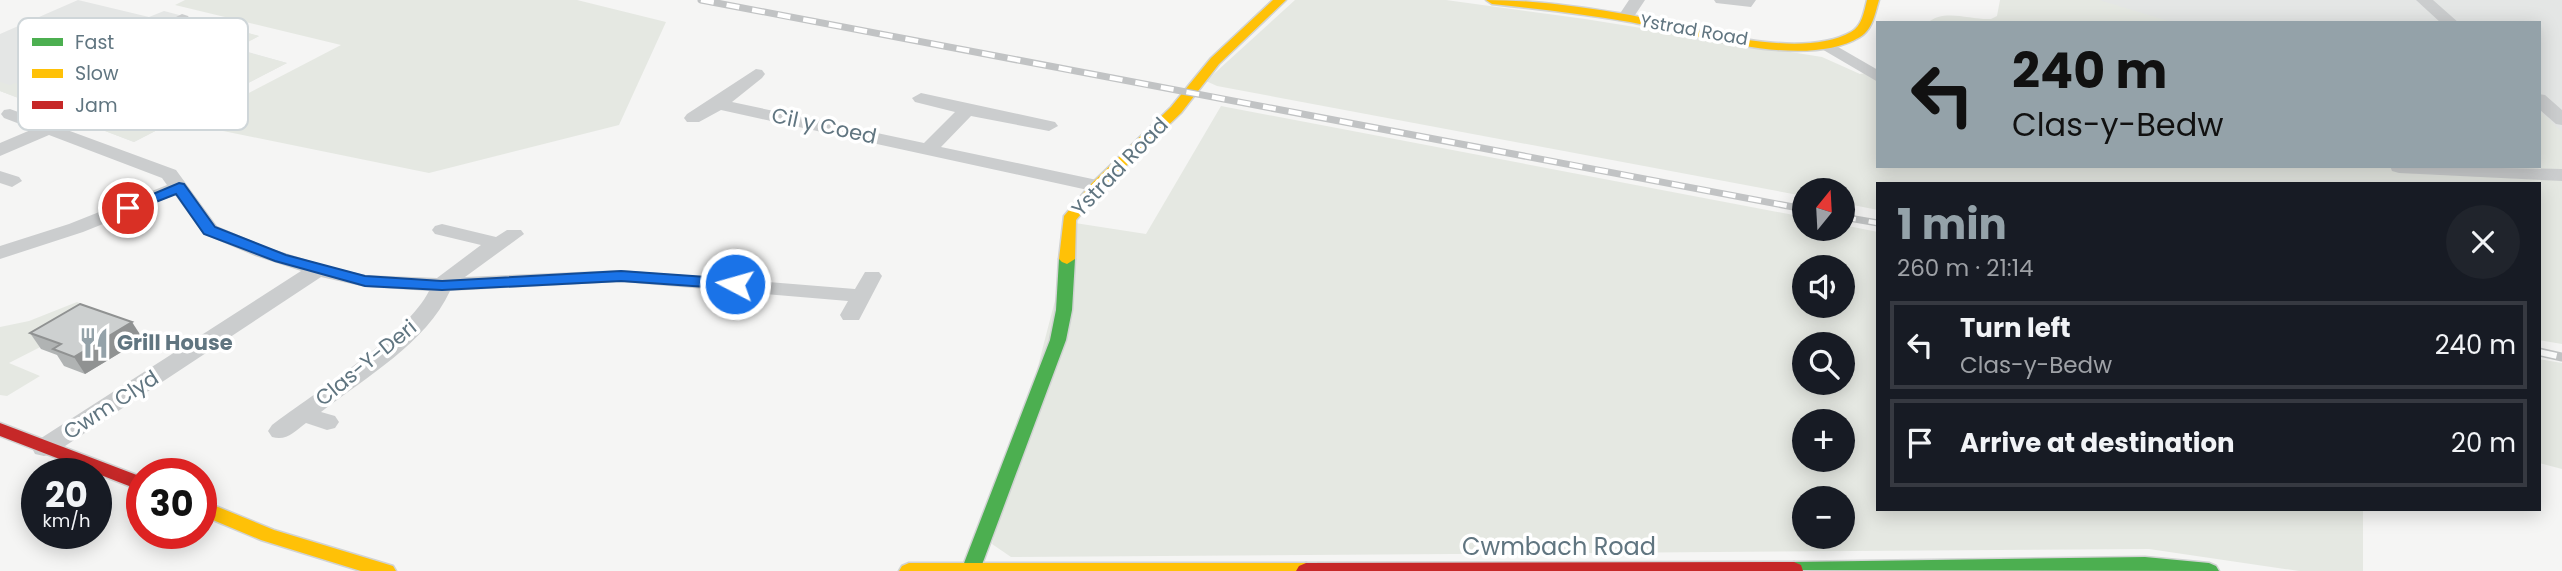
<!DOCTYPE html>
<html lang="en">
<head>
<meta charset="utf-8">
<style>
	:root { --surface:#171b24; --page:#20242c; --text:#f1f3f6; --muted:#9ea1a6; --line:#363941; --accent:#94a2a9 }
	body { margin:0; font-family:Poppins,sans-serif; background:var(--page); color:var(--text); height:100vh; display:flex; flex-direction:column; font-size:26px; white-space:nowrap }
	* { box-sizing:border-box; margin:0 }
	p { font-size:23px; color:var(--muted) }
	.icon { flex:none; width:38px; height:38px; fill:none; stroke:currentColor; stroke-width:2; stroke-linecap:round; stroke-linejoin:round }
	.map { position:relative; flex:1; overflow:hidden }
	.side { position:absolute; left:1876px; top:182px; width:665px; height:329px; display:flex; flex-direction:column; background:var(--surface); border-radius:0px; box-shadow:0 4px 18px #0003 }
	.side>* { flex:none }
	.banner { position:absolute; left:1876px; top:21px; width:665px; height:147px; border-radius:0px; box-shadow:0 4px 18px #0003; background:#94a2a9; color:#111; overflow:hidden }
	.needle { width:46px; rotate:18deg }
	.tools { position:absolute; left:1792px; top:178px; display:grid; gap:14px }
	.tools a { display:grid; place-items:center; width:63px; height:63px; border-radius:50%; background:var(--surface); box-shadow:0 4px 18px #0003; font-size:35px }
	.speed { position:absolute; left:21px; top:458px; display:flex; gap:14px; font-size:35px; font-weight:700; text-align:center }
	.speed>* { display:grid; place-content:center; width:91px; height:91px; border-radius:50%; background:var(--surface); box-shadow:0 4px 18px #0003; line-height:1 }
	.speed small { font-size:18px; font-weight:400 }
	.speed .limit { border:10px solid #d22; background:#fff; color:#111 }
	.pin { position:absolute; display:grid; place-items:center; width:60px; height:60px; color:#fff; margin:-30px; border:4px solid #fff; border-radius:50%; box-shadow:0 2px 7px #0007 }
	.me { position:absolute; width:77px; margin:-38px; rotate:276deg; stroke-linejoin:round; filter:drop-shadow(0 0 5px #0008) }
	.turn { display:flex; align-items:center; gap:24px; height:147px; padding:0 21px; font-size:32px }
	.turn .icon { width:91px; height:91px; stroke-width:2.5 }
	.turn b { display:block; font-size:49px; line-height:60px }
	.round { display:grid; place-items:center; flex:none; width:74px; height:74px; border-radius:37px; background:var(--page) }
	.headline { display:flex; align-items:center; justify-content:space-between; height:119px; padding:0 21px }
	h1 { font-size:42px; font-weight:700; line-height:52px; color:var(--accent) }
	ul { padding:0; list-style:none }
	li { display:flex; align-items:center; gap:21px; height:88px; margin:0 14px 10px; padding:0 7px; border:4px solid var(--line); border-radius:0px }
	li div { flex:1 }
	li b { display:block; font-size:26px }
	li em { font-style:normal }
	.map>svg:first-child { display:block }
	.built { fill:#e4e6e5 }
	.green { fill:#e5e8e2; fill-rule:evenodd }
	.lines { fill:none; stroke-linecap:round; stroke-linejoin:round }
	.fast-casing { stroke:#d1d3d3; stroke-width:3 }
	.slow-casing { stroke:#d1d3d3; stroke-width:3 }
	.jam-casing { stroke:#d1d3d3; stroke-width:3 }
	.street { fill:#cbcdce; fill-rule:evenodd }
	.fast { fill:#4caf50; fill-rule:evenodd }
	.slow { fill:#ffc107; fill-rule:evenodd }
	.jam { fill:#c62828; fill-rule:evenodd }
	.rail-far1-casing { stroke:#c1c3c4; stroke-width:7 }
	.rail-casing { stroke:#c1c3c4; stroke-width:9 }
	.rail-far1 { stroke:#fff; stroke-width:4.5; stroke-dasharray:13; stroke-linecap:butt }
	.rail { stroke:#fff; stroke-width:6; stroke-dasharray:18; stroke-linecap:butt }
	.wall { fill:#b0b3b3 }
	.shaded-wall { fill:#909292 }
	.building { fill:#cdd0d0; stroke:#909292; stroke-width:2 }
	.route { fill:#1a73e8; stroke:#114b97; stroke-width:2 }
	.labels { text-anchor:middle; stroke-width:7; stroke-linejoin:round; paint-order:stroke }
	.far-street-label { font-size:18px; fill:#607580; stroke:#fff }
	.street-label { font-size:21px; fill:#607580; stroke:#fff }
	.poi-label { font-size:21px; font-weight:bold; fill:#607580; stroke:#fff; text-anchor:start }
	.near-street-label { font-size:24px; fill:#607580; stroke:#fff }
	.key { fill:#fff; stroke:#cfd6d9; stroke-width:2 }
	.key-label { font-size:19px; fill:#607580 }
</style>
</head>
<body>
<div class="map">
<svg width="2562" height="571" viewBox="0 0 2562 571">
	<rect width="100%" height="100%" fill="#f5f5f4"/>
	<path class="built" d="M78,0L149,17L164,11L259,36L234,48L287,63L134,142L0,91V34Z
		M2063,0H2562V168L2539,158V23H2140Z"/>
	<path class="green" d="M185,0H577L666,22L619,125L429,173L189,124L341,45L175,5Z
		M1295,0H1446L1585,19L1822,57L1860,74L1878,71V166H2539V110L2562,132V344L2539,340V184H1878V210L1843,203V191H1804V196L1217,86L1206,81Z
		M2000,0H2099L2175,23H1927C1945,8 1969,20 1991,19L1997,16Z
		M238,30L259,36L235,49L287,63L134,142L0,91V82L10,85L15,83L86,103L110,91L67,78L166,32L209,44Z
		M1221,106L1804,217V229H1843V225L1878,232V509H2363V571H2299L2149,549L1011,557L992,544L1075,223L1146,234ZM1804,268H1843V306H1804ZM1804,345H1843V383H1804ZM1804,422H1843V460H1804ZM1804,499H1843V537H1804Z
		M77,302L116,318L56,339L9,363L40,376L7,396L0,395V327L29,321Z
		M2539,359L2562,363V469L2539,463Z"/>
	<g class="lines">
		<defs>
			<path id="fast" d="M1067,254L1075,259L1072,310L1066,340L980,570L961,571L1050,340L1056,310L1059,259Z
				M2145,557L2209,563L2216,566L2219,571L1784,570L1787,565L1794,562Z"/>
			<path id="slow" d="M1273,0H1286L1219,64L1181,113L1102,189L1076,220L1075,259L1067,264L1062,262L1059,259L1064,216L1092,183L1171,107L1211,58Z
				M1486,0C1534,0 1582,7 1630,15C1687,26 1797,62 1851,32C1862,26 1864,12 1867,0H1879C1875,13 1873,29 1860,37C1804,71 1690,33 1630,22C1584,14 1538,9 1492,4Z
				M201,500L274,530L393,566L396,571H361L261,540L201,515Z
				M909,563H1306L1313,566L1316,571H899L902,566Z"/>
			<path id="jam" d="M0,423L142,477V491L0,436Z
				M1794,562L1801,565L1803,571H1296L1299,566L1306,563Z"/>
		</defs>
		<use href="#fast" class="fast-casing"/>
		<use href="#slow" class="slow-casing"/>
		<use href="#jam" class="jam-casing"/>
		<path class="street" d="M1629,0H1645L1631,21H1619L1617,18Z
			M1714,0H1756L1751,7L1716,3Z
			M2416,0H2433L2459,23H2441Z
			M182,14L188,16L190,19L168,30L160,25Z
			M1826,40L1878,70V82L1820,48L1818,45Z
			M756,69L762,70L765,74L762,78L732,102L924,143L955,112L915,102L912,98L921,93L1055,122L1058,126L1049,131L971,116L941,147L1097,180L1107,186L1097,192L721,110L699,122H687L684,118L687,114Z
			M2539,94L2545,95L2562,110V125L2556,124L2539,109Z
			M10,109L176,170L217,226L269,248L324,265L365,275L437,278L481,245L435,234L432,230L435,226L442,224L496,237L507,230H521L524,234L465,277L621,270L855,289L865,272H879L882,276L859,320H843L840,315L848,301L621,282L450,291C426,343 366,377 321,412L335,416L339,422L335,428L327,430L306,423C294,432 287,441 272,437L268,431L272,425C313,394 408,334 429,291L365,287L321,277L53,454L44,456L35,454L32,448L35,442L301,271L255,256L203,234L175,195L83,232L0,259V246L69,224L167,185L162,178L49,135L0,156V143L33,129L4,118L1,114L4,110Z
			M2390,166L2562,169V181L2399,173L2392,171Z
			M0,171L19,177L22,181L12,187L0,183Z"/>
		<use href="#fast" class="fast"/>
		<use href="#slow" class="slow"/>
		<use href="#jam" class="jam"/>
		<defs>
			<path id="rail-far1" d="M701,0L1804,209
				M1843,217L1878,223"/>
			<path id="rail" d="M2539,352L2562,357"/>
		</defs>
		<use href="#rail-far1" class="rail-far1-casing"/>
		<use href="#rail" class="rail-casing"/>
		<use href="#rail-far1" class="rail-far1"/>
		<use href="#rail" class="rail"/>
	</g>
	<path class="wall" d="M30,333L143,339L85,374L64,366L57,355L41,349Z"/>
	<path class="shaded-wall" d="M132,322L143,339L85,374L74,357Z"/>
	<path class="building" d="M80,304L132,322L74,357L53,349L61,344L30,333Z"/>
	<path class="route" d="M179,183L184,184L215,227L286,255L365,276L442,281L621,271L735,279L743,284L735,289L621,281L442,290L365,286L275,261L204,234L176,194L133,211H122L120,208Z"/>
	<defs>
		<symbol id="restaurant-bare" viewBox="-9 -9 18 18"><path d="M-5-6h1v4h1v-4h1v4h1v-4h1v5L-1.5 .5V6h-2V.5L-5-1ZM5-6V6H3V1.5H1.5Q1.5-4 5-6Z" fill="#94a2a9" stroke="#fff" stroke-width="2.5" paint-order="stroke"/></symbol>
	</defs>
	<g fill-rule="evenodd">
		<use href="#restaurant-bare" x="72" y="321" width="44" height="44"/>
	</g>
	<g class="labels">
		<g class="far-street-label">
			<text transform="translate(1694 30) rotate(10)" y="6">Ystrad Road</text>
		</g>
		<g class="street-label">
			<text transform="translate(824 126) rotate(12)" y="7">Cil y Coed</text>
			<text transform="translate(1120 167) rotate(-46)" y="7">Ystrad Road</text>
			<text transform="translate(366 363) rotate(-39)" y="7">Clas-Y-Deri</text>
			<text transform="translate(111 405) rotate(-33)" y="7">Cwm Clyd</text>
		</g>
		<g class="poi-label">
			<text x="117" y="350">Grill House</text>
		</g>
		<g class="near-street-label">
			<text x="1559" y="555">Cwmbach Road</text>
		</g>
	</g>
	<rect x="18" y="18" width="230" height="112" rx="10" class="key"/>
	<rect x="32" y="38" width="31" height="8" fill="#4caf50"/>
	<rect x="32" y="69" width="31" height="9" fill="#ffc107"/>
	<rect x="32" y="101" width="31" height="8" fill="#c62828"/>
	<g class="key-label">
		<text x="75" y="49">Fast</text>
		<text x="75" y="80">Slow</text>
		<text x="75" y="112">Jam</text>
	</g>
</svg>
<div class="tools">
<a><svg class="needle" viewBox="-14 -14 28 28"><path d="M0-13l5 13h-10z" fill="#e53935"/><path d="M0 13l5-13h-10z" fill="#9ea1a6"/></svg></a>
<a><svg class="icon" aria-label="sound" viewBox="0 0 24 24"><path d="M4 9h4l5-4v14l-5-4H4zM17 9q2 3 0 6"/></svg></a>
<a><svg class="icon" aria-label="search" viewBox="0 0 24 24"><circle cx="10" cy="10" r="6"/><path d="M15 15l6 6"/></svg></a>
<a>+</a>
<a>−</a>
</div>
<div class="speed"><div>20<small>km/h</small></div><div class="limit">30</div></div>
<div class="pin" style="left:128px;top:208px;background:#d93025"><svg class="icon" aria-label="arrive" viewBox="0 0 24 24"><path d="M6 21V4h12l-3 4 3 4H6"/></svg></div>
<svg class="me" style="left:735px;top:284px" viewBox="-20 -20 40 40"><circle r="17" fill="#1a73e8" stroke="#fff" stroke-width="3"/><path d="M0-11L8 9 0 5-8 9z" fill="#fff"/></svg>
<div class="banner">
<div class="turn"><svg class="icon" aria-label="left" viewBox="0 0 24 24"><path d="M17 20v-9H6M10 6l-5 5 5 5"/></svg><div><b>240 m</b>Clas-y-Bedw</div></div>
</div>
<section class="side">
<div class="headline"><div><h1>1 min</h1><p>260 m · 21:14</p></div><a class="round"><svg class="icon" aria-label="close" viewBox="0 0 24 24"><path d="M6 6l12 12M18 6L6 18"/></svg></a></div>
<ul>
<li><svg class="icon" aria-label="left" viewBox="0 0 24 24"><path d="M17 20v-9H6M10 6l-5 5 5 5"/></svg><div><b>Turn left</b><p>Clas-y-Bedw</p></div><em>240 m</em></li>
<li><svg class="icon" aria-label="arrive" viewBox="0 0 24 24"><path d="M6 21V4h12l-3 4 3 4H6"/></svg><div><b>Arrive at destination</b></div><em>20 m</em></li>
</ul>
</section>
</div>
</body>
</html>
